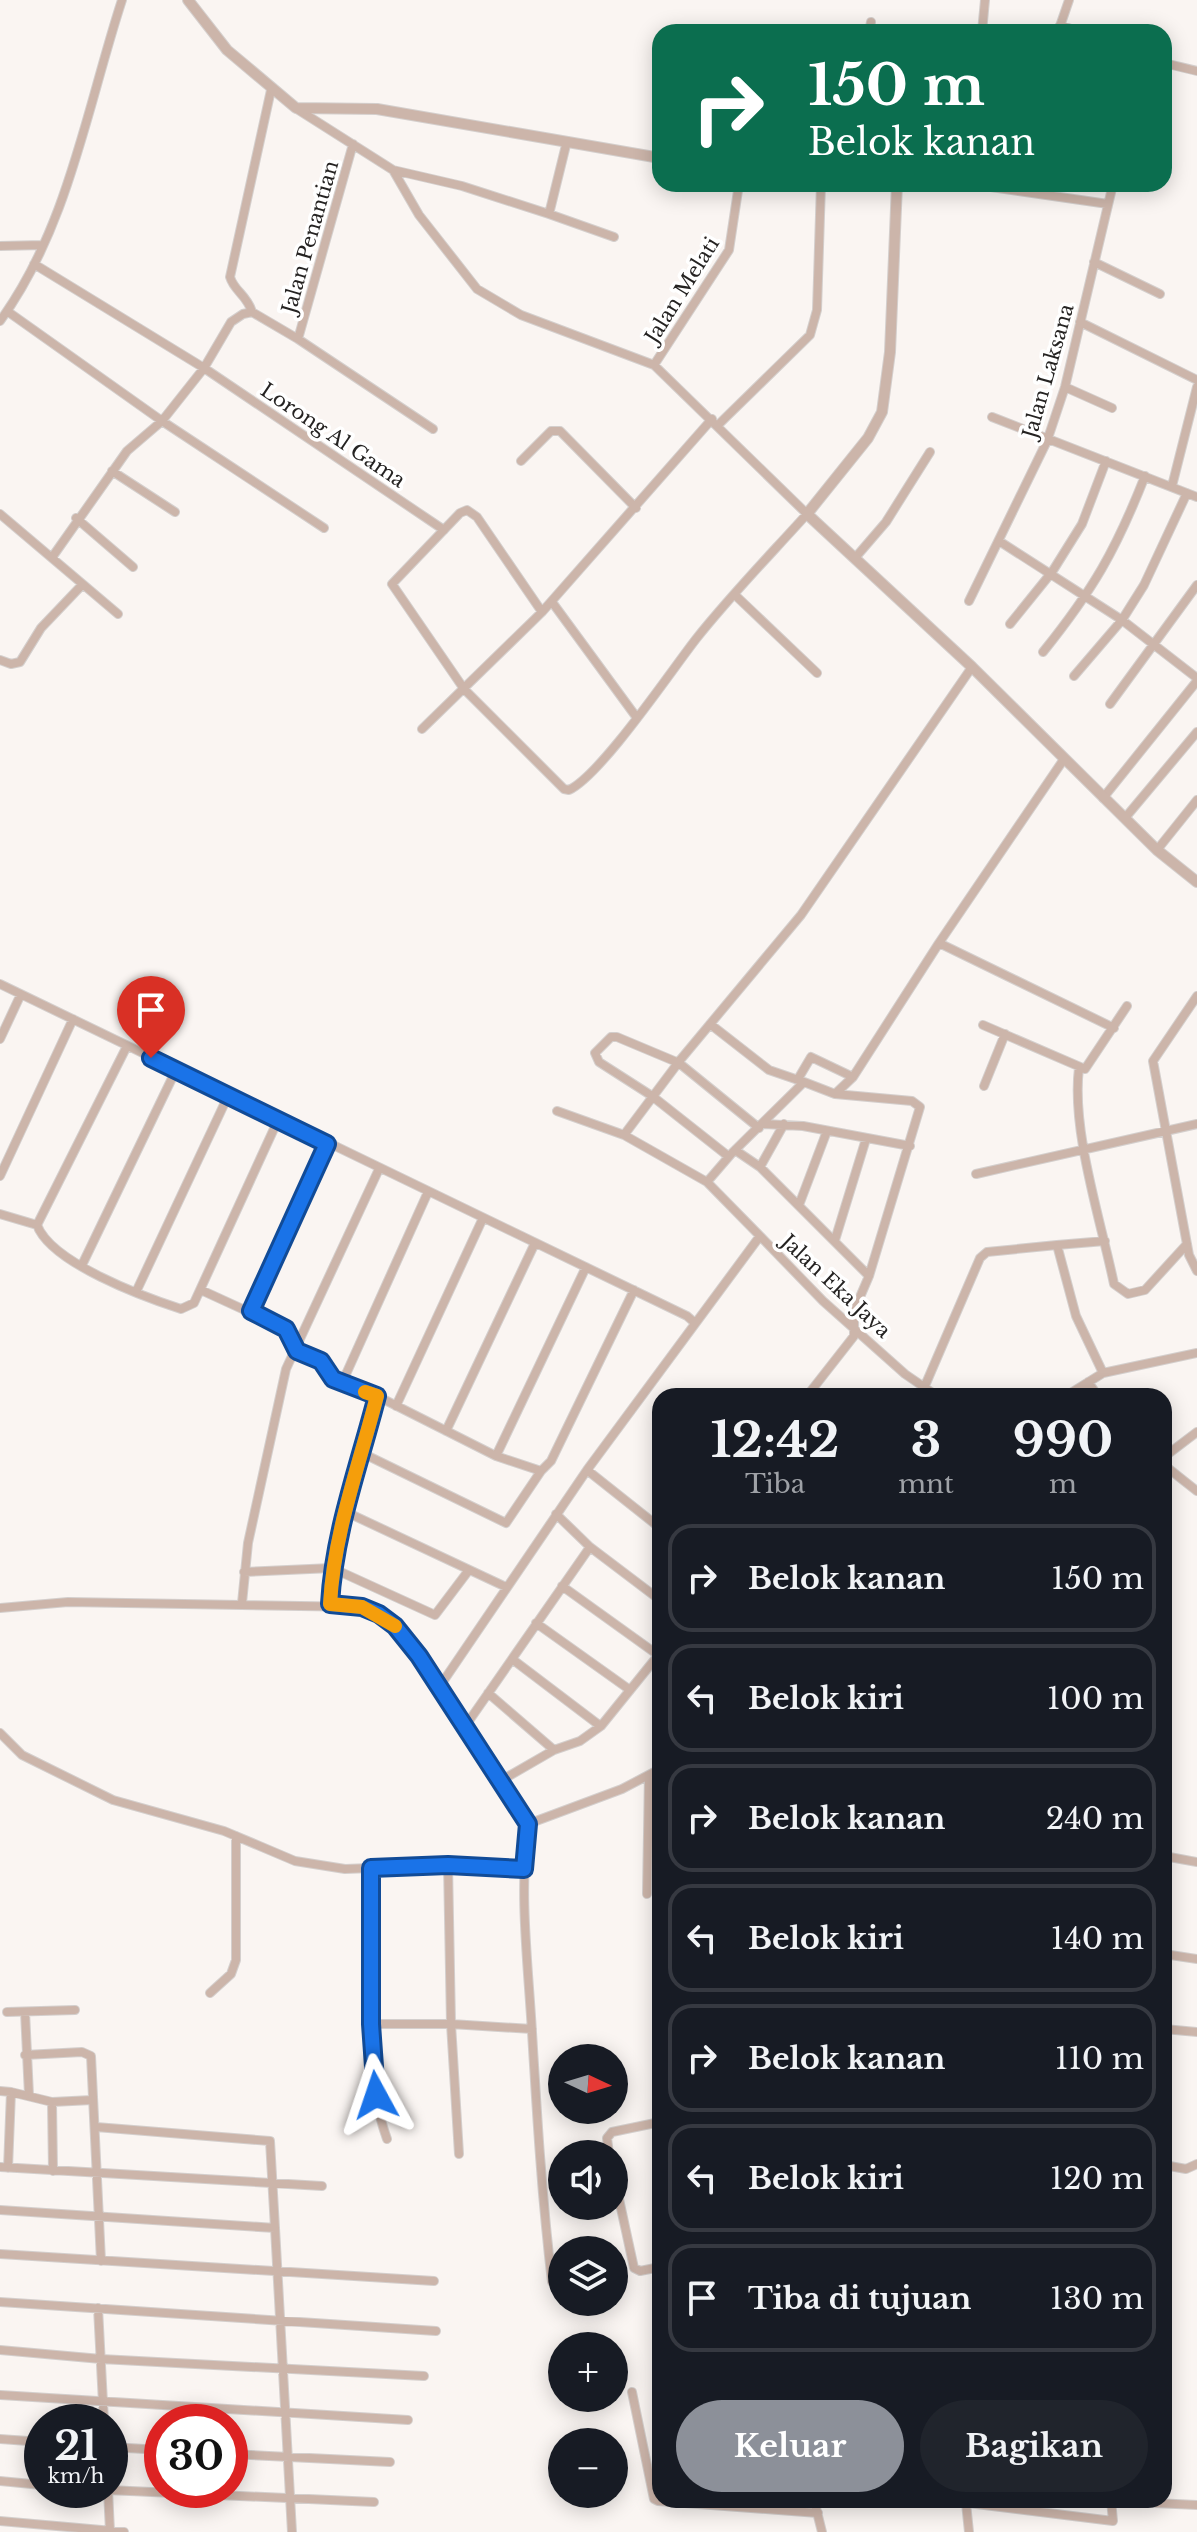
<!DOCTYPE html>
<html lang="id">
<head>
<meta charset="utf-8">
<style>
	:root { --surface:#171b24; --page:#20242c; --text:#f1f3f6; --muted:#9ea1a6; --line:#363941; --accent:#8c9099 }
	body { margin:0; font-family:"Libre Baskerville",serif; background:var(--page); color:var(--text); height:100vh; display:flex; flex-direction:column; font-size:30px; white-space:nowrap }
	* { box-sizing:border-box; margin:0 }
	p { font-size:26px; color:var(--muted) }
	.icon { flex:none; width:44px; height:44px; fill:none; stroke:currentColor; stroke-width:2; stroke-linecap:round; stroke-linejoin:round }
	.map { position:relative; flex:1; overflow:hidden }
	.side { position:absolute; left:652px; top:1388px; width:520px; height:1120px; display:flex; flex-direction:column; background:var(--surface); border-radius:24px; box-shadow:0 4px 20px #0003 }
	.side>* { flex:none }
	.hud { position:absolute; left:652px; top:24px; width:520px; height:168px; border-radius:24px; box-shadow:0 4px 20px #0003; background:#0b6e4f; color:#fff; overflow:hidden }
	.needle { width:52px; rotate:94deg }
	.tools { position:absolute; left:548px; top:2044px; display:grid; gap:16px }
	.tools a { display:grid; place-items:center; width:80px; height:80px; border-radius:50%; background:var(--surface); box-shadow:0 4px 20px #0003; font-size:40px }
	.speed { position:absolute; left:24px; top:2404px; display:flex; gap:16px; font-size:40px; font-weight:700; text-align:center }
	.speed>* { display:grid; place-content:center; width:104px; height:104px; border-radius:50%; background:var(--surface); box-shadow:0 4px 20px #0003; line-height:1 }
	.speed small { font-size:20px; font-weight:400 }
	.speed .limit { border:12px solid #d22; background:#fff; color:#111 }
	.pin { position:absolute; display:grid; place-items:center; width:68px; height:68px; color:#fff; margin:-82px -34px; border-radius:50% 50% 50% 0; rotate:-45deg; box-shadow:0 0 8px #0007 }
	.pin .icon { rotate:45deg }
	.me { position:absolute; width:88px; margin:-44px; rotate:355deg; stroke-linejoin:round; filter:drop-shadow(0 0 6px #0008) }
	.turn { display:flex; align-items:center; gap:28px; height:168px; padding:0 24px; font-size:36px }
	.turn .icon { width:104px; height:104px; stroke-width:2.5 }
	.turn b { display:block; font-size:56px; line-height:68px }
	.eta { display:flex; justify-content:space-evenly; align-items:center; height:136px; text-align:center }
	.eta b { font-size:48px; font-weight:700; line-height:56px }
	.primary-button { display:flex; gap:16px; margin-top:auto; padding:16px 24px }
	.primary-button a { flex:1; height:92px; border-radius:48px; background:var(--accent); color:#fff; font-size:32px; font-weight:700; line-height:92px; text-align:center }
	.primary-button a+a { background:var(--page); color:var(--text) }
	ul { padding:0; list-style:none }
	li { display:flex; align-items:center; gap:24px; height:108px; margin:0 16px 12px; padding:0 8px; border:4px solid var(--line); border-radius:24px }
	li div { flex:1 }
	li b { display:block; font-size:30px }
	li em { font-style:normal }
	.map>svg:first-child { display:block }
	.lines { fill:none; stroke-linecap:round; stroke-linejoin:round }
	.minor-casing { stroke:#d4cfcd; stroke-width:10 }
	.tertiary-casing { stroke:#d4cfcd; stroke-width:12 }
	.minor { stroke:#ccb5aa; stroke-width:8 }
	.tertiary { stroke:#ccb5aa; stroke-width:10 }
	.route-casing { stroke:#114b97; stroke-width:20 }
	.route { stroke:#1a73e8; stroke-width:14 }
	.slow { stroke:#f59e0b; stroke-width:14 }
	.labels { text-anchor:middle; stroke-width:7; stroke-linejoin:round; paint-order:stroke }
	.street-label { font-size:20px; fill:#252322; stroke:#fff }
</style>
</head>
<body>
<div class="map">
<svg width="1197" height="2532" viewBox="0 0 1197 2532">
	<rect width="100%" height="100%" fill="#faf5f2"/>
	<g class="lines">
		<defs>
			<path id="minor" d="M1060,25L1079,32
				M869,32L871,22
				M982,32L985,0
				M1058,32L1069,0
				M1164,63L1197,71
				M297,109L393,170L462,186L549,214L567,141
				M393,170L419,215L477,289L521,315L654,365L807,514C770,555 731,595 696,639C671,671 601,775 569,790L564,789L464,689L392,584L460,513L467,510L477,517L542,612
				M970,184L1108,204
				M549,214L614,237
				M0,246L43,245
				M1094,262L1160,294
				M34,264L204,368L444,530
				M7,311L162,421L324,528
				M252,312C247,295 234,291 230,277L271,90
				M0,321C68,228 87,107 122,0
				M1080,322L1197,380
				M298,339L353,144
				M654,365L729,250L739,184
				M1065,387L1112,408
				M992,417L1197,497
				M718,425L810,335L817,310L821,184
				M521,461L551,431H560L636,508
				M112,471L175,512
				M1172,486L1197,387
				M0,514L118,614
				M76,518L133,567
				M999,541L1122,620L1197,678
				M53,556L127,451L162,421L204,368L231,322L243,314L252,312L298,339L433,429
				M855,558L886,522L930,452
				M735,595L817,673
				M969,601L1047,441L1065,387L1113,184
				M552,602L637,718
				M1010,624L1052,572L1082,524L1106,461
				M1043,652C1093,590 1116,550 1145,476
				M0,660L11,664L20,662L41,628L82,585
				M1074,676L1122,620L1144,585L1187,493
				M1110,704L1197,585
				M422,729L542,612L712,419
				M1103,798L1197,681
				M1125,818L1197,732
				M1157,850L1197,800
				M939,943L1114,1028
				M0,984L687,1316L695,1323
				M1197,996L1153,1061L1189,1255L1197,1271
				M710,1024L769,1070L804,1082
				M983,1025L1085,1069L1127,1006
				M0,1039L21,994
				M127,1046L37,1225C51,1263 144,1297 181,1309L194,1303L278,1120
				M1079,1068C1071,1130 1101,1221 1114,1284L1128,1294L1145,1290L1187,1244
				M798,1079L811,1057L853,1077
				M984,1086L1005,1034
				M557,1111L624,1135L707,1182L760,1236
				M764,1124L803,1126L910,1146
				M624,1135L681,1059L801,915L972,667
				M735,1150L760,1167L869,1276
				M728,1156L652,1096L599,1062L595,1053L611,1037H617L679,1063L759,1128
				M760,1167L784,1124
				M976,1174L1197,1124
				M0,1176L73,1019
				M707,1182L732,1153L804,1082L835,1094L853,1077L939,943L1064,759
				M799,1205L827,1131
				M0,1214L37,1225
				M835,1240L866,1139
				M1057,1245L1105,1241
				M82,1265L176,1070
				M201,1290L286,1329L297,1351L321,1361L333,1379L377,1396L496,1456L541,1471L551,1461L634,1290
				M136,1292L228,1096
				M251,1311L327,1144
				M1088,1382L1098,1396
				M342,1383L428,1192
				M924,1388L980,1258L987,1252L1057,1245L1076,1316L1103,1373
				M807,1396L854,1336V1311L869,1276L920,1107L912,1101L835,1094
				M1066,1396L1103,1373L1197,1353
				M396,1406L483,1218
				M446,1431L535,1243
				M362,1453L506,1523L541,1471
				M496,1456L586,1267
				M1164,1457L1197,1432
				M1164,1465L1197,1491
				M587,1470L660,1528
				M344,1511L506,1587
				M556,1514L590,1547L660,1600
				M244,1572L332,1568L435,1615L469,1570
				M562,1586L658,1655
				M242,1603L248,1543L286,1369L379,1169
				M330,1604C334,1532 359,1466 377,1396
				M0,1608L68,1602L362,1607L395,1626L419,1656L528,1824L622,1789L660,1769
				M536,1623L630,1690
				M512,1659L599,1725
				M440,1686L587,1470L760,1236L823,1301L905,1374L937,1396
				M488,1693L554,1750
				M464,1728L590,1547
				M0,1733L22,1755L113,1800L224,1831L295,1861L345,1869L448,1865L524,1869
				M502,1780L554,1750L580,1741L601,1726L660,1653
				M528,1824C519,1894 528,1963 532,2032C537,2116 542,2199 552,2282
				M1164,1856L1197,1862
				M448,1865L451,2024L459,2154
				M371,1868C371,1949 359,2063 387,2139
				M647,1894L649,1775
				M1164,1954L1197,1959
				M210,1993L231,1974L236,1960V1836
				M7,2012L75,2010
				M25,2012L29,2095
				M371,2024H451L532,2029
				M1164,2029L1197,2032
				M25,2055L82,2052L91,2056L101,2261
				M0,2091L11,2092L8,2168
				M11,2092L52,2102L53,2171
				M52,2102L92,2100
				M96,2127L270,2141L275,2228
				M609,2154L607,2138L612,2132L660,2122
				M1164,2165L1186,2169L1197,2164
				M0,2167L322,2186
				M614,2176L634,2268L640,2271L660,2267
				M0,2210L275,2228L292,2532
				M0,2254L434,2281
				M0,2302L436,2331
				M98,2308L104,2422
				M0,2350L101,2359L424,2376
				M632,2392L654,2499L658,2501L818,2513
				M0,2395L408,2420
				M0,2439L42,2442
				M110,2447L162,2450
				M230,2454L390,2462
				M0,2481L42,2485
				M108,2490L374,2502
				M108,2490L110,2531
				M814,2500L822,2532
				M944,2500L1113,2521L1111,2500
				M1111,2501L1197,2505
				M966,2503L969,2532
				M0,2521L124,2532"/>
			<path id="tertiary" d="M188,0L227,50L296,108L377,109L660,158
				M897,184L890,352L882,412L868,438L807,514L972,667L1157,850L1197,882"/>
		</defs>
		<use href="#minor" class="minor-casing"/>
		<use href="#tertiary" class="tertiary-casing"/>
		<use href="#minor" class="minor"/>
		<use href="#tertiary" class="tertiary"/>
	</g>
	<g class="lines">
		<defs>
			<path id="route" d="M151,1058L327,1144L251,1311L286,1329L297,1351L321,1361L333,1379L377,1396C359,1466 334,1532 330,1604L362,1607L379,1614L395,1626L419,1656L528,1824L524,1869L448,1865L371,1868V2024L376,2095"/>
		</defs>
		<use href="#route" class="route-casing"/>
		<use href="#route" class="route"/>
		<path class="slow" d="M365,1392L377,1396C359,1466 334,1532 330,1604L362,1607L395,1626"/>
	</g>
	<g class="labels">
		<g class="street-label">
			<text transform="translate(310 237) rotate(-74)" y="7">Jalan Penantian</text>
			<text transform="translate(682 290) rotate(-58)" y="7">Jalan Melati</text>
			<text transform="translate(1048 371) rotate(-74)" y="7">Jalan Laksana</text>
			<text transform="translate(333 435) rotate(34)" y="7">Lorong Al Gama</text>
			<text transform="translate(836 1286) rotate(43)" y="7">Jalan Eka Jaya</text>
		</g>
	</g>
</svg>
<div class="tools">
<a><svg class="needle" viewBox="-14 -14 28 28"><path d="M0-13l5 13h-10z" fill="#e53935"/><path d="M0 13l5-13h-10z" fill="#9ea1a6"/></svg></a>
<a><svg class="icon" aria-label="sound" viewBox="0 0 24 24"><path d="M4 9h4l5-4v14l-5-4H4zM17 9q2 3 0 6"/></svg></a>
<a><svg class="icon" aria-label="layers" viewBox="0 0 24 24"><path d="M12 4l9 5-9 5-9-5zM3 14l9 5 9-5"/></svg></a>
<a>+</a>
<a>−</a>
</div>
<div class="speed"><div>21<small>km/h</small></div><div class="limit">30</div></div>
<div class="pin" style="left:151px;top:1058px;background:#d93025"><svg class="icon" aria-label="arrive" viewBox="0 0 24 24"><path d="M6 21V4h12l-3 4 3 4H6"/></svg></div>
<svg class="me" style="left:376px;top:2095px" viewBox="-20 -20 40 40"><path d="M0-17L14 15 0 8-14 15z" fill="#1a73e8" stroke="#fff" stroke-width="4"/></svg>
<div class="hud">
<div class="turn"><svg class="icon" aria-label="right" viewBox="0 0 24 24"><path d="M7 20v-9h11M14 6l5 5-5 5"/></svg><div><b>150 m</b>Belok kanan</div></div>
</div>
<section class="side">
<div class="eta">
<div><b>12:42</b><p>Tiba</p></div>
<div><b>3</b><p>mnt</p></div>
<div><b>990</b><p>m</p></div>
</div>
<ul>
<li><svg class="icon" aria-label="right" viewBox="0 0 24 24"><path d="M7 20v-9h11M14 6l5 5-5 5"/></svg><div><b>Belok kanan</b></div><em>150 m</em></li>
<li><svg class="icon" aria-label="left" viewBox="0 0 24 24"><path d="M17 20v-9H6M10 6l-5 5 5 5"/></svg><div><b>Belok kiri</b></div><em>100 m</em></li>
<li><svg class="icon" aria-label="right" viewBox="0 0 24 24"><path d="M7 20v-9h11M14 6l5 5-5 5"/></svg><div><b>Belok kanan</b></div><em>240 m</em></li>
<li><svg class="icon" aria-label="left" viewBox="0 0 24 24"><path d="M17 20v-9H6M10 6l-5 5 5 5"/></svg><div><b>Belok kiri</b></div><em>140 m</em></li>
<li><svg class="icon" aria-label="right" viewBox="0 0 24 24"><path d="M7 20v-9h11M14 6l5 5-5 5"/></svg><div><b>Belok kanan</b></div><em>110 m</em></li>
<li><svg class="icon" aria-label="left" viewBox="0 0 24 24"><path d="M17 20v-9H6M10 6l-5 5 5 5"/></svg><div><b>Belok kiri</b></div><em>120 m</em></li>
<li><svg class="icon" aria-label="arrive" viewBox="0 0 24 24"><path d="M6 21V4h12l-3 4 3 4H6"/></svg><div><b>Tiba di tujuan</b></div><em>130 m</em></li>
</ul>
<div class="primary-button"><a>Keluar</a><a>Bagikan</a></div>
</section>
</div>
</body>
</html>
